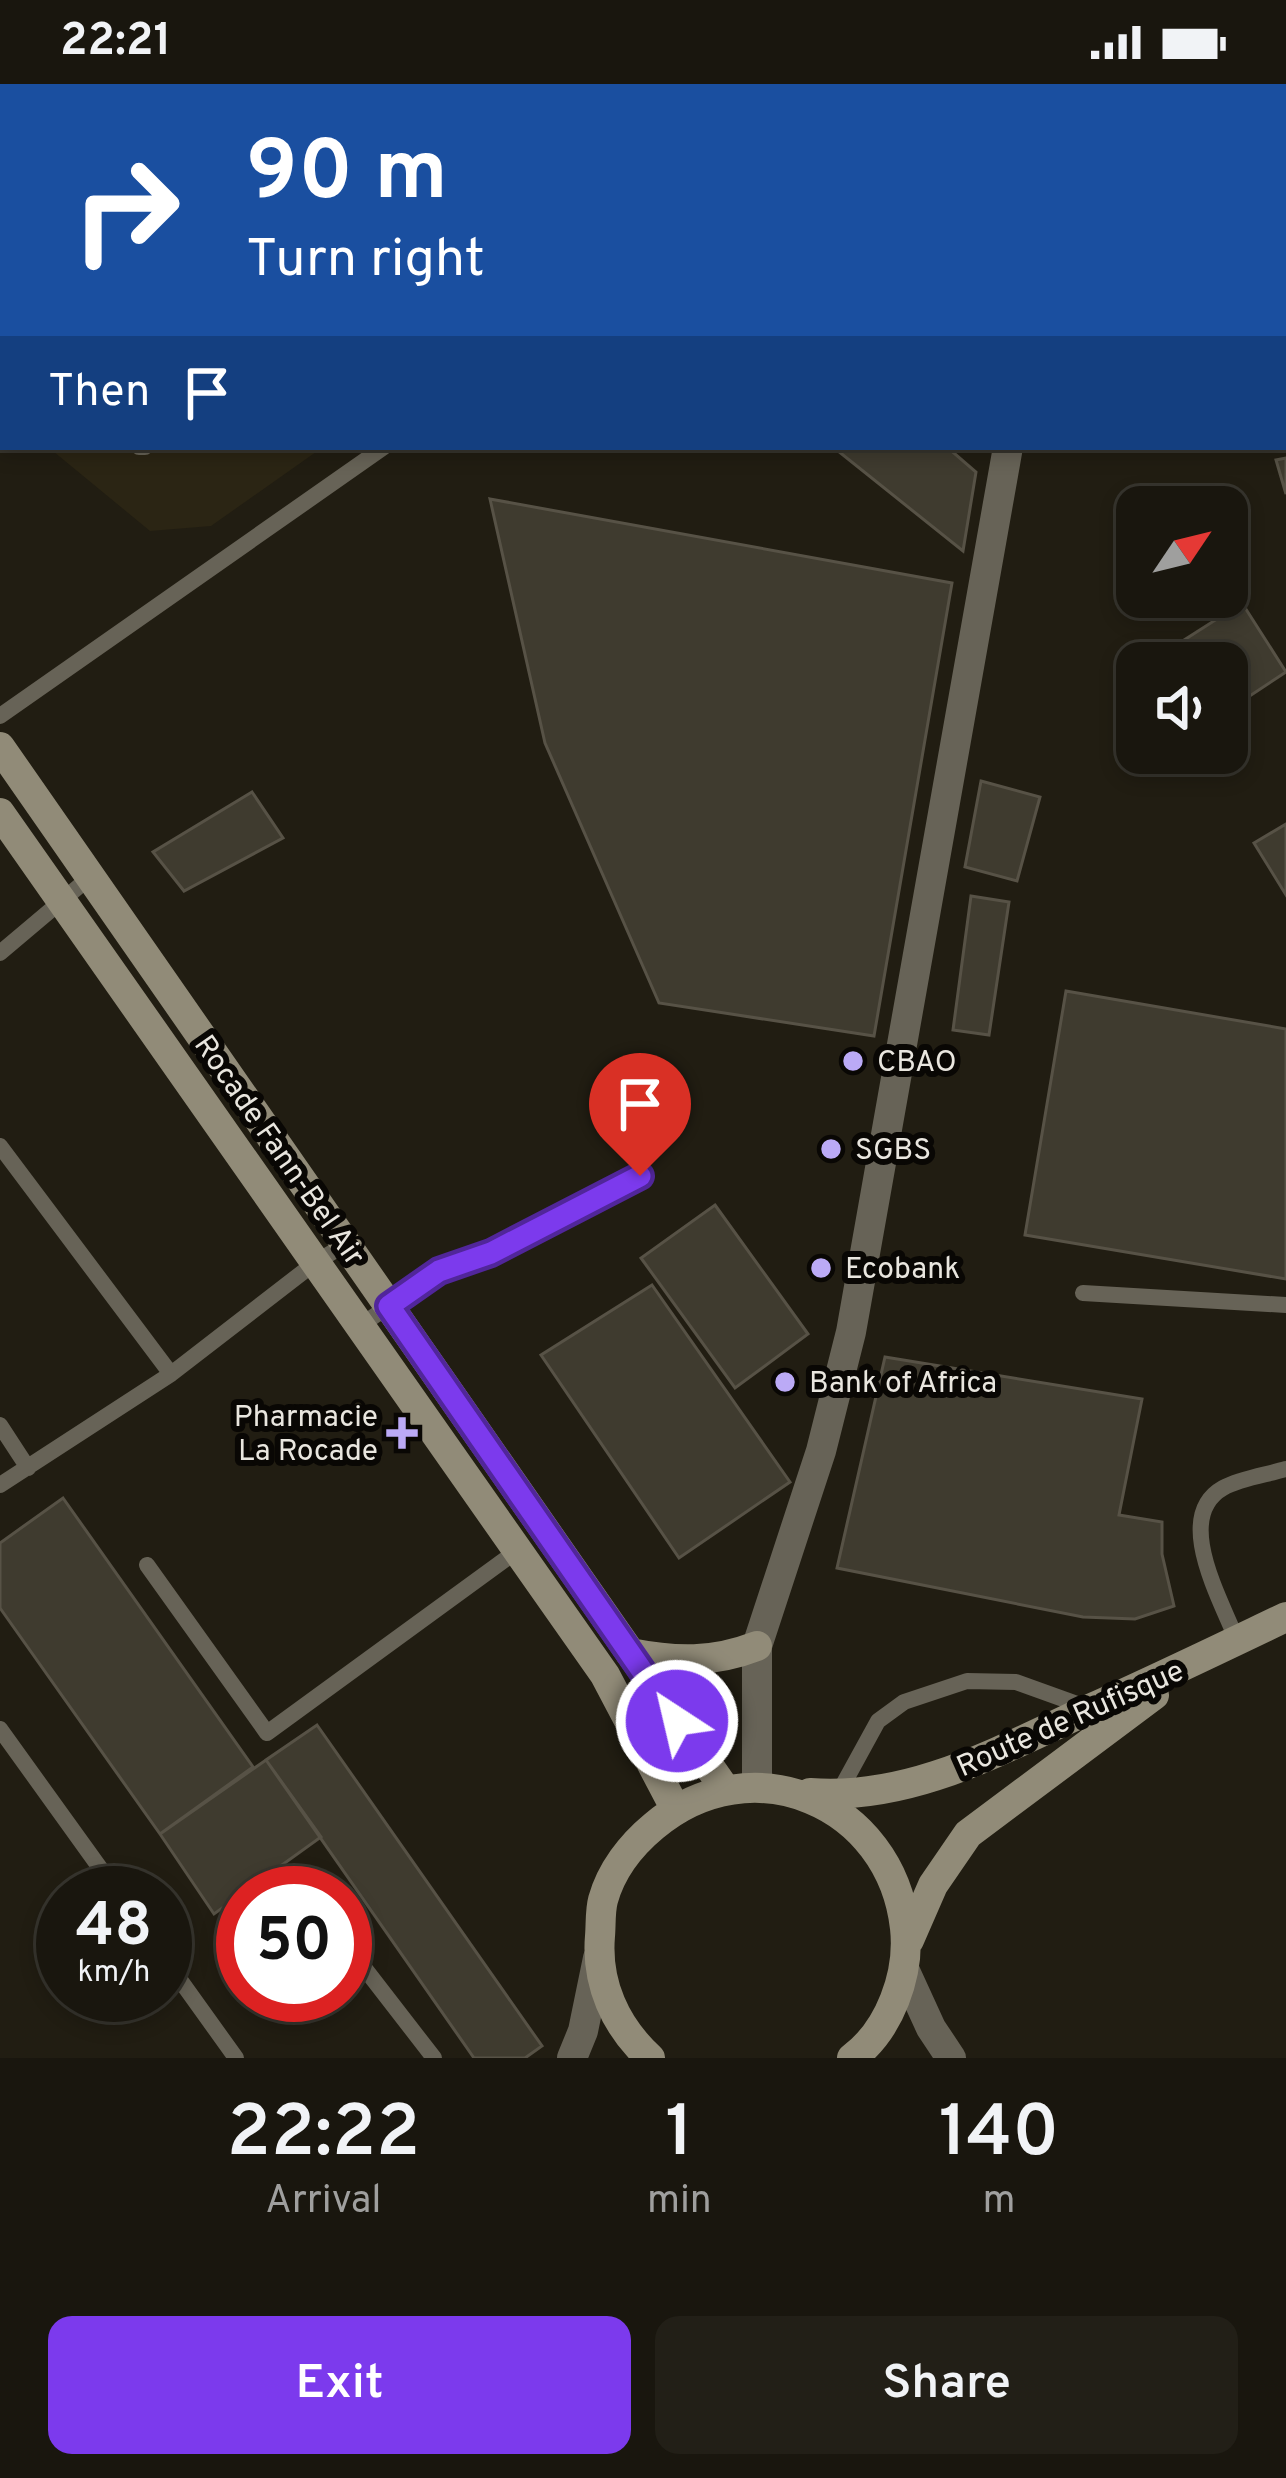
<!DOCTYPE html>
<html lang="en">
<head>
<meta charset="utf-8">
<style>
	:root { --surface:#19160e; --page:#221f17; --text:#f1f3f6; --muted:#9f9f9e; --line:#37352e; --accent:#7c3aed }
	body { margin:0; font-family:Overpass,sans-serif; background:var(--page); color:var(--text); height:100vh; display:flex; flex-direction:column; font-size:45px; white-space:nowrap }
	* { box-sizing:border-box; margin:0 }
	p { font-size:39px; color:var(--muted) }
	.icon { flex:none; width:66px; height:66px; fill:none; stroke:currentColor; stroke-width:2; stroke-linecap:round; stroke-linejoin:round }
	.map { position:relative; height:1974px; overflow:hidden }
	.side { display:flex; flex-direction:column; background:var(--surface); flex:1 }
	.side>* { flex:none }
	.hud { position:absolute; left:0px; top:0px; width:1287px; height:366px; box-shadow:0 6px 18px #0003,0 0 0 3px var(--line); background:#1a4fa0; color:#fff; overflow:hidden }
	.needle { width:78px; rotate:55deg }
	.fabs { position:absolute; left:1116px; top:402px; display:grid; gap:24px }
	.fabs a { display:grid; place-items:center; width:132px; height:132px; border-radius:24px; background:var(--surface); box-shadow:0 6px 18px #0003,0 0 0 3px var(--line); font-size:60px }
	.speed { position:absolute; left:36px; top:1782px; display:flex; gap:24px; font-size:60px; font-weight:700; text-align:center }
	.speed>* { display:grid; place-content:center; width:156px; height:156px; border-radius:50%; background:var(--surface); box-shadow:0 6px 18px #0003,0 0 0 3px var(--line); line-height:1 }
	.speed small { font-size:30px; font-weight:400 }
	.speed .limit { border:18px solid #d22; background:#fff; color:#111 }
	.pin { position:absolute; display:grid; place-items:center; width:102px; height:102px; color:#fff; margin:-123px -51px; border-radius:50% 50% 50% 0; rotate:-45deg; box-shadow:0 0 12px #0007 }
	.pin .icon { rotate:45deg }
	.me { position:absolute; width:132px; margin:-66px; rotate:325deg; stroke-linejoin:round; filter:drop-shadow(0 0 9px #0008) }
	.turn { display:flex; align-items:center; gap:42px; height:252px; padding:0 48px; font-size:54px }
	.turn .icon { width:156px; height:156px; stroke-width:2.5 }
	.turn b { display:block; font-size:84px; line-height:102px }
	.then { display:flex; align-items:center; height:114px; padding:0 48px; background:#0003; gap:24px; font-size:45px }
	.eta { display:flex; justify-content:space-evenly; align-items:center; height:204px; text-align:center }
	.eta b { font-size:72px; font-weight:600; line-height:84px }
	.cta { display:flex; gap:24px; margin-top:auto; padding:24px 48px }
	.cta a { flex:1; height:138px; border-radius:24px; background:var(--accent); color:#fff; font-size:48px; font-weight:600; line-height:138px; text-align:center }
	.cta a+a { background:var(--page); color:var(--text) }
	.status { display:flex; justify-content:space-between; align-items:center; height:84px; padding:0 60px; background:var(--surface); direction:ltr }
	.status svg { height:33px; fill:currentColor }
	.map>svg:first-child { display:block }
	.built { fill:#2b2514 }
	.building { fill:#3f3b2f; stroke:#575246; stroke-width:3 }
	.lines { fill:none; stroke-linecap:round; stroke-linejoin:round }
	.service { stroke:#676357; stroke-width:16 }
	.minor { stroke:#676357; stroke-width:30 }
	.tertiary { stroke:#676357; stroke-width:30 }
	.secondary { stroke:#918b78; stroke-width:30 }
	.route-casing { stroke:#51269a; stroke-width:30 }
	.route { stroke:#7c3aed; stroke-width:21 }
	.poi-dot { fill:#bbaaf6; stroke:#090704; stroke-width:4.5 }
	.labels { text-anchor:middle; stroke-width:12; stroke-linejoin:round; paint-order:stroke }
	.poi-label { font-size:30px; fill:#e9e6df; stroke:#090704; text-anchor:start }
	.street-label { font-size:30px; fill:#e9e6df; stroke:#090704 }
</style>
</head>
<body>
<div class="status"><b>22:21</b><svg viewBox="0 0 49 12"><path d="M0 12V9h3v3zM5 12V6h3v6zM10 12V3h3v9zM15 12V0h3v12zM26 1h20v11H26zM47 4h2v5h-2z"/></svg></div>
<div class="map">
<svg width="1286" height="1974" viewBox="0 0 1286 1974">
	<rect width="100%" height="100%" fill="#211d12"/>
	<path class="built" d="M0,0H886L887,3H3V326Z
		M48,363H323L211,442L150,447Z"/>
	<path class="building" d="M0,0H421L3,3V210Z
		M898,0H960V3H899Z
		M1286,140V295L1284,294Z
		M833,363H947L976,388L963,467Z
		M1286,374V410L1276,376Z
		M490,415L952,499L874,952L659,919L545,659Z
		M1242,519L1286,588L1227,627V579H1148Z
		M981,697L1040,713L1017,797L965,783Z
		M252,708L283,754L184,807L153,768Z
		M1286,740V811L1254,759Z
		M971,812L1009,818L989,951L953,946Z
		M1066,907L1286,945V1195L1025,1151Z
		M715,1121L808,1250L735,1304L641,1174Z
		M652,1201L790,1398L679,1474L541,1271Z
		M885,1273L1142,1315L1119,1431L1162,1438V1470L1174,1522L1135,1535L1083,1533L837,1484Z
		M63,1414L253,1683L160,1750L0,1524V1459Z
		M317,1641L542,1962L525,1974H474L266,1676Z
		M266,1676L321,1753L214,1830L160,1750Z"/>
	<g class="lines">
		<path class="service" d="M435,3L438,0
			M714,3L715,0
			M0,250L3,252
			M139,363H145
			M0,632L384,363
			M0,869L90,793
			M0,1062L171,1290L316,1178L346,1160
			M1083,1209L1286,1221
			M360,1242L439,1187L491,1169L640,1092
			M0,1341L28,1384
			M0,1401L171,1290
			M147,1481L267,1649L518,1466
			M1237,1557C1222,1517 1172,1433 1223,1404C1241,1394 1266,1391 1286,1385
			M0,1645L118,1809
			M838,1710L878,1637L904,1618L967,1597L1016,1598L1091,1625
			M345,1859L434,1974
			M165,1875L236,1974"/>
		<path class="minor" d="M1072,3V0
			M757,1702V1562L821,1367L851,1248L1008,363"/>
		<path class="tertiary" d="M904,1885L931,1944L951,1974
			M572,1974L583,1947L598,1874"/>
		<path class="secondary" d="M0,663L725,1705
			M0,729L605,1591L675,1724
			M630,1569C676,1578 713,1579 757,1562
			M810,1709C912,1717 1002,1665 1092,1624C1157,1595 1221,1564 1286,1533
			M909,1856L933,1801L968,1750L1154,1611
			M650,1974C615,1942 596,1899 600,1852C601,1841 600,1827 603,1816C611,1787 631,1761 654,1742C751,1660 891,1718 905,1844C910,1890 890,1946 852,1974"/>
	</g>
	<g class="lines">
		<defs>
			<path id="route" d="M640,1092L491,1169L439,1187L389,1222L677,1637"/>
		</defs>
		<use href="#route" class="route-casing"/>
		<use href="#route" class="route"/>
	</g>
	<g class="poi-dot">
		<circle cx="853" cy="977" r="12"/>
		<circle cx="831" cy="1065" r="12"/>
		<circle cx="821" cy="1184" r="12"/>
		<circle cx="785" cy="1298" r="12"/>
		<path d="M396 1331h12v12h12v12h-12v12h-12v-12h-12v-12h12z"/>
	</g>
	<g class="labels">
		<g class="poi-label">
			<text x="877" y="987">CBAO</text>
			<text x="855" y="1075">SGBS</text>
			<text x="845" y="1194">Ecobank</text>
			<text x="809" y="1308">Bank of Africa</text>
			<text x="378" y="1342" text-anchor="end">Pharmacie<tspan x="378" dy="34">La Rocade</tspan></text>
		</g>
		<g class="street-label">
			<text transform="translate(280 1066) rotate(55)" y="10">Rocade Fann-Bel Air</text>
			<text transform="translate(1070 1634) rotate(-24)" y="10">Route de Rufisque</text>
		</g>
	</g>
</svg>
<div class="fabs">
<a><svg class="needle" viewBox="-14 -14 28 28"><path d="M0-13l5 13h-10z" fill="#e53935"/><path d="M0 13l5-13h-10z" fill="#9f9f9e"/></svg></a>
<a><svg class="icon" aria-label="sound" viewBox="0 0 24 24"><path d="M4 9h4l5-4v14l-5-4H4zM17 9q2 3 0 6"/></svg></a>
</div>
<div class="speed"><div>48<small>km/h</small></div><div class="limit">50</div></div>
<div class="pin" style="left:640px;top:1092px;background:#d93025"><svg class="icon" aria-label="arrive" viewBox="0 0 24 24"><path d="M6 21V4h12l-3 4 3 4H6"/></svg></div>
<svg class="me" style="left:677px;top:1637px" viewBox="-20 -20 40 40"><circle r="17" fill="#7c3aed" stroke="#fff" stroke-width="3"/><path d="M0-11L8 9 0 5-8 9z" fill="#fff"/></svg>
<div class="hud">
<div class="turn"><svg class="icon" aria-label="right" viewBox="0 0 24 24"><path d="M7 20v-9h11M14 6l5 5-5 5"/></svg><div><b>90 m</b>Turn right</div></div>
<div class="then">Then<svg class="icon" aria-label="arrive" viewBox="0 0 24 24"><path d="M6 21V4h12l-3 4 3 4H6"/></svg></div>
</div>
</div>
<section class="side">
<div class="eta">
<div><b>22:22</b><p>Arrival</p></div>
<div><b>1</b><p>min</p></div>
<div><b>140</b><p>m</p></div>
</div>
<div class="cta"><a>Exit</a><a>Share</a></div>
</section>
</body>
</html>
